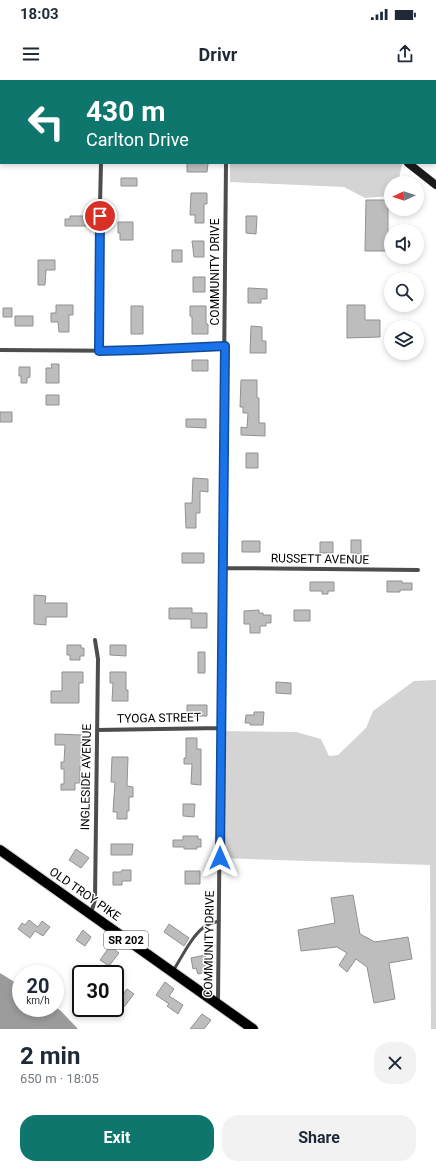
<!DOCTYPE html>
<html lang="en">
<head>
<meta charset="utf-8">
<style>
	:root { --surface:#fff; --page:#f2f2f3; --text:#1f2937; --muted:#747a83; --accent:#0f766e }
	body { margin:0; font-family:Roboto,sans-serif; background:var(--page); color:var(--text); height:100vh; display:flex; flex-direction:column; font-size:15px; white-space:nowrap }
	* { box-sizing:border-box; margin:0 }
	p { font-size:13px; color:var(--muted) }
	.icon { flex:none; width:22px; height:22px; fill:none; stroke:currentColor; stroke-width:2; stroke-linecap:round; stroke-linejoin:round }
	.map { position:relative; height:949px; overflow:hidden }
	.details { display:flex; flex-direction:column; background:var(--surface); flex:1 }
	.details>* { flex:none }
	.banner { position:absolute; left:0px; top:0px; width:436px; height:84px; box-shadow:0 2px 6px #0003; background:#0f766e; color:#fff; overflow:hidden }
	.needle { width:26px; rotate:266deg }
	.tools { position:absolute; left:384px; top:96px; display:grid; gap:8px }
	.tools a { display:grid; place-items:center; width:40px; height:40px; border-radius:50%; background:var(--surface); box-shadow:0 2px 6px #0003; font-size:20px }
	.speed { position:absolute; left:12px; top:885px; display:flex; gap:8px; font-size:20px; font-weight:700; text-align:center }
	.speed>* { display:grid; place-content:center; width:52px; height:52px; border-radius:50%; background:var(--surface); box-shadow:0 2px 6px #0003; line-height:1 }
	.speed small { font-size:10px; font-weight:400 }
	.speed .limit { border:2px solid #111; border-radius:6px; background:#fff; color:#111 }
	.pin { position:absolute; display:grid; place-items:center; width:34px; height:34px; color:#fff; margin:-17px; border:2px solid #fff; border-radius:50%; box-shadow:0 1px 4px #0007 }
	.me { position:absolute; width:44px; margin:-22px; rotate:0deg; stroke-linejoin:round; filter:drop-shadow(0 0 3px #0008) }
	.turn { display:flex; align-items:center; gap:14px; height:84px; padding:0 20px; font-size:18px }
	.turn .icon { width:52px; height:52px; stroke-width:2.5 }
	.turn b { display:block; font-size:28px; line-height:34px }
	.round { display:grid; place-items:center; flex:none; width:42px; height:42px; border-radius:16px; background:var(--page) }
	.head { display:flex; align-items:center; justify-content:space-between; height:68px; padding:0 20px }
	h1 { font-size:24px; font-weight:700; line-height:30px }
	.button { display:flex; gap:8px; margin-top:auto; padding:8px 20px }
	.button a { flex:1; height:46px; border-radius:16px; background:var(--accent); color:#fff; font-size:16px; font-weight:700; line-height:46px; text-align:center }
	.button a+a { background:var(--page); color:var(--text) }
	.status { display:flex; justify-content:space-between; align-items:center; height:28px; padding:0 20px; background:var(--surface); direction:ltr }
	.status svg { height:11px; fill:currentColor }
	header { display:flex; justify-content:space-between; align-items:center; height:52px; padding:0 20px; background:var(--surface); font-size:18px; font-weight:700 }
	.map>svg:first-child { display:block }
	.green { fill:#d4d4d4 }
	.water { fill:#9b9b9b }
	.building { fill:#bdbdbd; stroke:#919191 }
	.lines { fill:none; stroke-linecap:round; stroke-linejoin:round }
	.primary-casing { stroke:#dbdbdb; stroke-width:12 }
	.service { stroke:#4d4d4d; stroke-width:3 }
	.minor { stroke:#4d4d4d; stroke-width:4 }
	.secondary { stroke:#1a1a1a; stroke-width:8 }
	.primary { stroke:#000; stroke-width:10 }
	.route-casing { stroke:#114b97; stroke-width:10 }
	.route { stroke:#1a73e8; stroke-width:7 }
	.labels { text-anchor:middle; stroke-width:3; stroke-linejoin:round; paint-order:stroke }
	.shield { fill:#fff; stroke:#4c4c4c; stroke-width:1 }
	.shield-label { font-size:11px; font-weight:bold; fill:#000 }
	.street-label { font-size:12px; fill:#000; stroke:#fff }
</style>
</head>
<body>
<div class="status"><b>18:03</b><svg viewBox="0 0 49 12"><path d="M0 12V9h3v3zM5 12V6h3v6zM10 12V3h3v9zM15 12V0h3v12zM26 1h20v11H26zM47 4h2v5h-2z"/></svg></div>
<header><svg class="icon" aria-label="menu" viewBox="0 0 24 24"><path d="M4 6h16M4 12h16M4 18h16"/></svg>Drivr<svg class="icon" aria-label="share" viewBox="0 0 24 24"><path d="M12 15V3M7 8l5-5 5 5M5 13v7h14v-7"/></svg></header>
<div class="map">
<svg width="436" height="949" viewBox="0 0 436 949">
	<rect width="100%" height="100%" fill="#fff"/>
	<path class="green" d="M230,83H401L402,84L398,103H391V116L365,118L344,107L230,102Z
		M436,600V949H431L430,785L220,778L221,651L296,652L321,659L329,676L338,675L366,648L373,631L414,601Z"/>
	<path class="water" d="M0,893L21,906V928L55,927L61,931L78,949H0Z"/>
	<path class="building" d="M187,83H208L207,92H187Z
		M121,98H137V106H121Z
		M191,113H207V124H204V143H195V135H190Z
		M366,120H388V171H365Z
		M70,136H86V146H65V139H70Z
		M246,136H257L256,154L246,153Z
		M118,142H133V160H120V153H118Z
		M192,161H204V177H194Z
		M172,170H182V182H172Z
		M38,180H55V190H46L45,205H38Z
		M193,197H205V212H193Z
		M248,208L267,209V219H261V223H248Z
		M56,225H73V235H69V252H59L58,242H51V233H56Z
		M347,225H365V240H380V257L347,258Z
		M131,226H143V254H131Z
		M190,226H206V244H208V254H192V237L190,236Z
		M3,228H12V237H3Z
		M15,236H33V246H15Z
		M251,246L262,247V261H266V273H250Z
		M192,280H208V291H192Z
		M51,284H59V303H46V288H52Z
		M19,287H30V297L27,298V303H21V296H19Z
		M241,300H257V318H259V343H265V356L241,355V347L247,348L248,333H243V327H240Z
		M46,315H59V325H46Z
		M0,332H12V342H0Z
		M186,339H206V348L186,347Z
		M246,373H258V388H246Z
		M193,398L208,399V412L200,411V433H196V448H186L185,423H192Z
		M351,460H361V474L351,473Z
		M242,461H260V472H242Z
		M320,462H333V473H320Z
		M182,473H204V483H182Z
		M387,501H402V503H412V510H400V512H387Z
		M310,502H334V511H328V514H322V511H310Z
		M34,515L46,516L45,523H67V537H46V545L34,544Z
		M169,528H192V533H207V548H191V539H169Z
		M259,530V533H263V535H271V543H266V546H260V553H250V544H244V531Z
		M294,530H310V541H294Z
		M67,565H81V568H84V576H80V580H70V575H67Z
		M110,565H126V576L110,575Z
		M198,572H205V593H198Z
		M62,592H83V603H79V623H51V611H62Z
		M110,592H126V610H128V621H112L113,603H110Z
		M276,602L291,603V614L276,613Z
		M187,625H207V636H187Z
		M254,632H264L263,645H250V643H245L246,635H254Z
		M55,654L82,655V686H80V703H75V710H61V704H64V689H61V682H64L65,665H55Z
		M186,658H197V669H201V705L191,704L192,684H184V678H186Z
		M112,677H128L127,706L133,707V717H129V731H127V739H117V732H113L115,702H111Z
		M183,724H195L194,737L183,736Z
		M183,756H198V759H201V767H197V769H184V767H173V760H183Z
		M111,764H133L132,775H111Z
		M76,769L89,778L81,788L69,780Z
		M122,790H131V801H122V805H113V792H121Z
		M185,791H200V804H185Z
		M353,815L360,854L375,862L408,857L412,879L389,883L395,919L374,923L367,887L356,879L347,892L339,885L347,873L337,867L301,871L298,850L335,843L331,818Z
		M29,840L38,847L42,841L50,847L43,856L35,851L30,858L18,849L22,843L25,845Z
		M169,844L189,858L184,866L164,852Z
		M83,850L91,857L85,866L76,860Z
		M110,866L119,873L109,886L100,880Z
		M205,875L209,891L198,894L196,888L193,889L191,878Z
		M165,902L174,909L169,916L183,925L178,934L167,926L169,924L156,915Z
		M127,909L134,914L124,927L117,922Z
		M202,934L211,940L204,949H190Z"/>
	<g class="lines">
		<defs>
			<path id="primary" d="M0,770L253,949"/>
		</defs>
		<use href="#primary" class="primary-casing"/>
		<path class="service" d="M173,891C182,877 191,857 204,847C209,844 214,842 219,841"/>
		<path class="minor" d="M101,1V0
			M227,1V0
			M0,270L139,271L225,266
			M99,271L98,209L101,83
			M222,488L418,490
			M97,650L221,648
			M91,833L95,820L98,579L95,560
			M218,922L226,83"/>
		<path class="secondary" d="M285,0L287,1
			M408,83L436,105"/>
		<use href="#primary" class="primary"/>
	</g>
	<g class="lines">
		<defs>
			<path id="route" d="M100,136L99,271L139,270L225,266L220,778"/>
		</defs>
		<use href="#route" class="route-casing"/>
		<use href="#route" class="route"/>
	</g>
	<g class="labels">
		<rect class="shield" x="104" y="851" width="44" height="18" rx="3"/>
		<g class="shield-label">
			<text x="126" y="864">SR 202</text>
		</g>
		<g class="street-label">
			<text transform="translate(215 192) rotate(-90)" y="4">COMMUNITY DRIVE</text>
			<text transform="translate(320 479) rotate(1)" y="4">RUSSETT AVENUE</text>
			<text transform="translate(159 638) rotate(-1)" y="4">TYOGA STREET</text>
			<text transform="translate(86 697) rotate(-89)" y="4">INGLESIDE AVENUE</text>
			<text transform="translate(85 814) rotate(35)" y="4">OLD TROY PIKE</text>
			<text transform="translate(209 864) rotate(-89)" y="4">COMMUNITY DRIVE</text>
		</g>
	</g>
</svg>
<div class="tools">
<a><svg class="needle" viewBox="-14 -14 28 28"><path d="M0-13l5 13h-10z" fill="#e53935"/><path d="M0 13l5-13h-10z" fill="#747a83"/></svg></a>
<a><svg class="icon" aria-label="sound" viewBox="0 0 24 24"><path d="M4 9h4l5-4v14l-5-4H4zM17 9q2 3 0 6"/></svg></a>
<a><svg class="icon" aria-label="search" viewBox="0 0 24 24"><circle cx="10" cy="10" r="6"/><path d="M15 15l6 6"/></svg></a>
<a><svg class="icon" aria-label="layers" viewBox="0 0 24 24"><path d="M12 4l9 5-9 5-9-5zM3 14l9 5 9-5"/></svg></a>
</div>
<div class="speed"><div>20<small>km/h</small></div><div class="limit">30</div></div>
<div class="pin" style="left:100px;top:136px;background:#d93025"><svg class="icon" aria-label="arrive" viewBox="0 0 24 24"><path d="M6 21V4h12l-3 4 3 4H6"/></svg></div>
<svg class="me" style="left:220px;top:778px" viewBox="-20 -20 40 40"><path d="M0-17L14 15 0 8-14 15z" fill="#1a73e8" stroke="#fff" stroke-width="4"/></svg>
<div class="banner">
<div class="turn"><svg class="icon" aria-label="left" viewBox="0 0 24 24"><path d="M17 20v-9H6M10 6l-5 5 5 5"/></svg><div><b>430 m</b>Carlton Drive</div></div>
</div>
</div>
<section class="details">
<div class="head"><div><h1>2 min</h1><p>650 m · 18:05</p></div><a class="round"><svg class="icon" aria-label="close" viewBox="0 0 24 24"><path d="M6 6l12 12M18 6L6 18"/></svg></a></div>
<div class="button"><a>Exit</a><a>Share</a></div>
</section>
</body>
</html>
